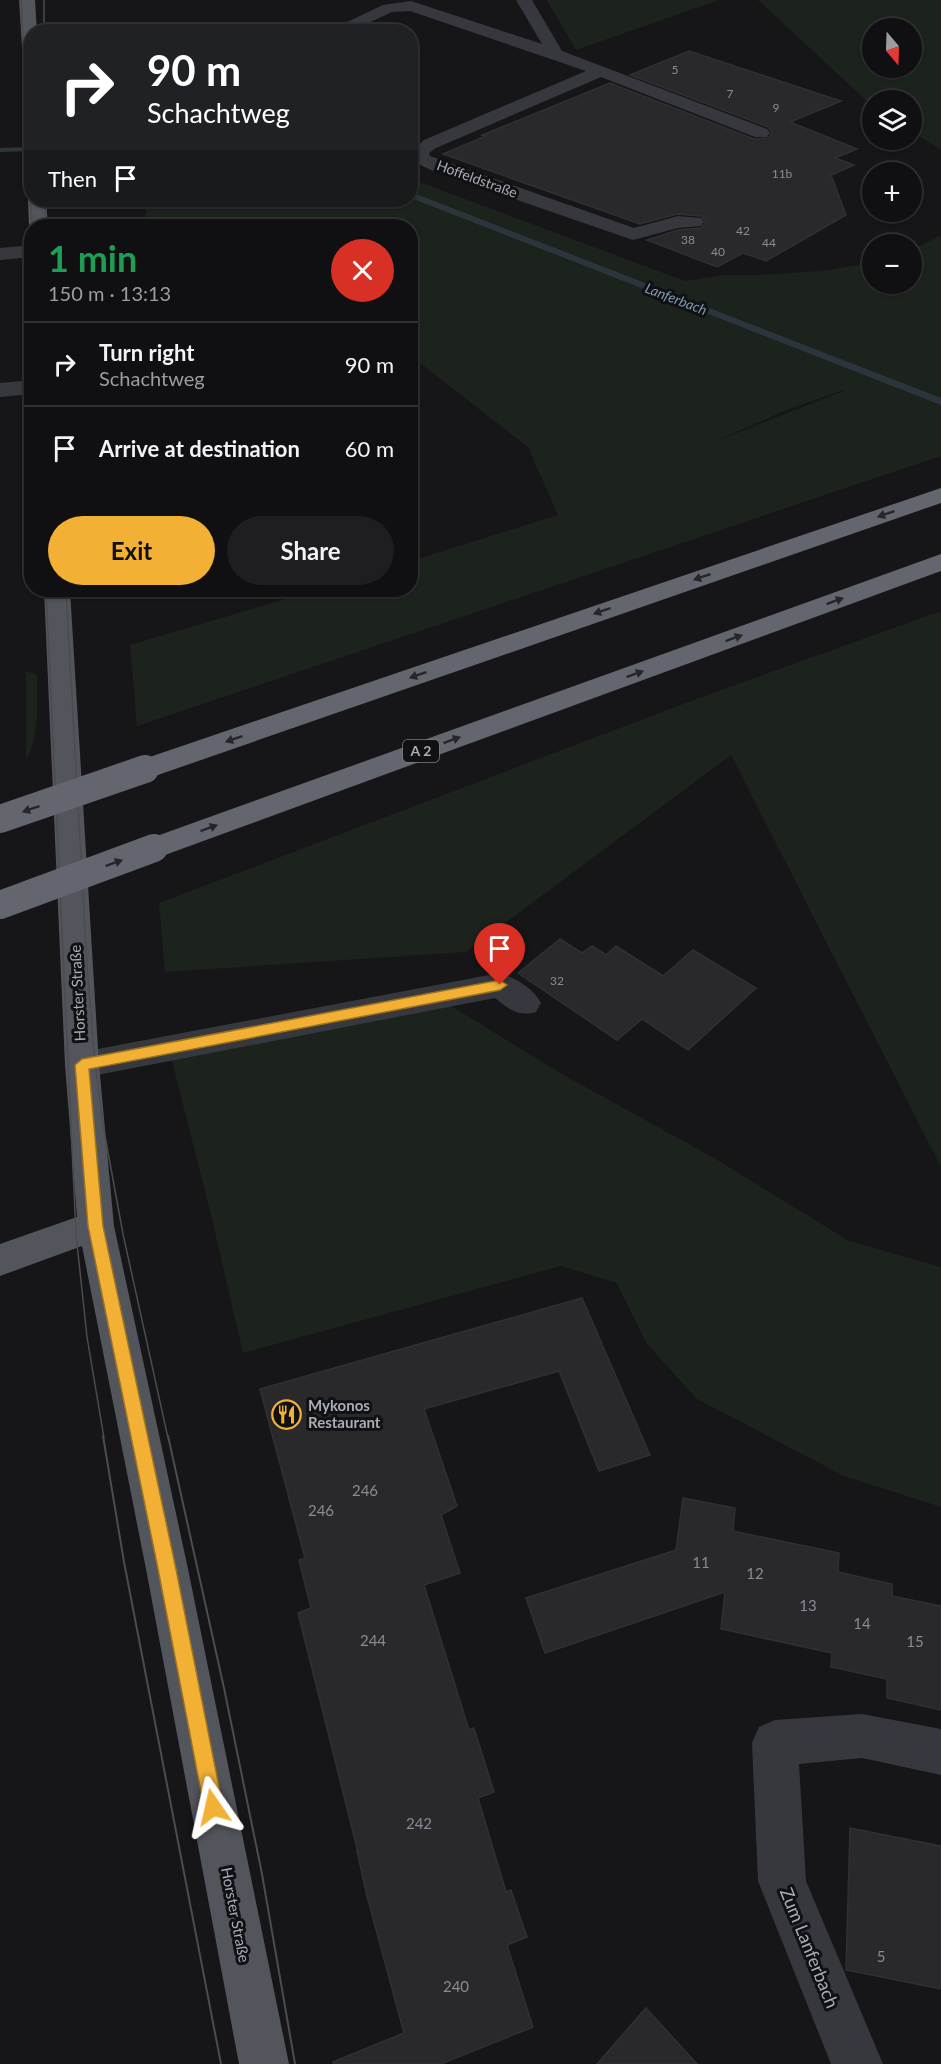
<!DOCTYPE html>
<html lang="en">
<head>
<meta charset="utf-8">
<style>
	:root { --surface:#101012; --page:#1e1e20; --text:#f1f3f6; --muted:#9c9d9f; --line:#303032; --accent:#f2b134 }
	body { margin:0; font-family:Lato,sans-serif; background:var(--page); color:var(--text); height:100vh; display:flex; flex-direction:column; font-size:22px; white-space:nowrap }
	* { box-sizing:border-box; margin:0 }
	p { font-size:20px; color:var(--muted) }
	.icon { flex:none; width:33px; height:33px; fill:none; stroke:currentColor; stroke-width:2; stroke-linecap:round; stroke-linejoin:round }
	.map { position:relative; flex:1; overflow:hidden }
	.sheet { position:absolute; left:24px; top:219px; width:394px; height:378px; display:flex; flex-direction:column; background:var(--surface); border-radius:24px; box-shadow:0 2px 4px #0004,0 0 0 2px var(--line) }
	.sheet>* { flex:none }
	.banner { position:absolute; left:24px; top:24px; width:394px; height:183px; border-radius:24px; box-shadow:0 2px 4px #0004,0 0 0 2px var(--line); background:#202124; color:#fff; overflow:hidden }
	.needle { width:39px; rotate:161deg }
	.tools { position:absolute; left:862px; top:18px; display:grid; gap:12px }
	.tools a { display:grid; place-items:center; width:60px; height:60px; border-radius:50%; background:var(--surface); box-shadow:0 2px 4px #0004,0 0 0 2px var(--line); font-size:30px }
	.pin { position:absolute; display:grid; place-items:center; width:51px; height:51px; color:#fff; margin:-62px -26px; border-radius:50% 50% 50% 0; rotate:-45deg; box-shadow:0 0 6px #0007 }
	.pin .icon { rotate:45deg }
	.me { position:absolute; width:66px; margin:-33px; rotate:349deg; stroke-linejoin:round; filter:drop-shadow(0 0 4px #0008) }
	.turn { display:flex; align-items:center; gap:21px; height:126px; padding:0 24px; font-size:27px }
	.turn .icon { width:78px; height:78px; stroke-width:2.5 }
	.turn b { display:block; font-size:42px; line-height:51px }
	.then { display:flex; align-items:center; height:57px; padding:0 24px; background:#0003; gap:12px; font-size:22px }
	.round { display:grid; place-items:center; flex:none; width:63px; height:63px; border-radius:32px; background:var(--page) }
	.head { display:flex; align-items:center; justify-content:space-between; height:102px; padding:0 24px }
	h1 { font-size:36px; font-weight:700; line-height:45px; color:#1e9e55 }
	.action { display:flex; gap:12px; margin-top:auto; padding:12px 24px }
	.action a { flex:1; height:69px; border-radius:36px; background:var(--accent); color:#111; font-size:24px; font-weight:700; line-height:69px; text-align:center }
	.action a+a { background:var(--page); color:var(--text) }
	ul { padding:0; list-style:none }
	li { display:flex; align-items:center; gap:18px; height:84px; padding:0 24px; border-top:2px solid var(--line) }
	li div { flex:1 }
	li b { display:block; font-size:22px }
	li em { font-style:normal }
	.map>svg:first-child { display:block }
	.green { fill:#1c231d; fill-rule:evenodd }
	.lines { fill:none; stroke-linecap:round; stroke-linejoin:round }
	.stream { fill:#2c353c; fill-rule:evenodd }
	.building { fill:#29292c; stroke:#303034; stroke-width:1.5 }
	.minor { fill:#37383d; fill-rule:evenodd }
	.major { fill:#53555c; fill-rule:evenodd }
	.highway { fill:#63666e; fill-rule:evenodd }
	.tram-far1 { stroke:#4a4c52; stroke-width:1.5 }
	.tram { stroke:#4a4c52; stroke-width:2 }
	.highway-bridge { stroke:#63666e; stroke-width:28 }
	.oneway { fill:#26262a }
	.route { fill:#f2b134; stroke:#9d7322; stroke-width:1.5 }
	.labels { text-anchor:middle; stroke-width:6; stroke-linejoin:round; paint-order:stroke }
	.number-label { font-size:12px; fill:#888b94 }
	.far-street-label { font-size:14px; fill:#a8adb8; stroke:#111113 }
	.far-water-label { font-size:14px; font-style:italic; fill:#7f9bb3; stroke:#111113 }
	.shield { fill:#111113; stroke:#7b7e86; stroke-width:1.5 }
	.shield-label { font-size:14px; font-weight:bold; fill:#a8adb8 }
	.street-label { font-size:15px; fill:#a8adb8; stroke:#111113 }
	.poi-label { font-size:15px; font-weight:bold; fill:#a8adb8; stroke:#111113; text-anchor:start }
	.near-number-label { font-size:15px; fill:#888b94 }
	.near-street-label { font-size:18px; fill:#a8adb8; stroke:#111113 }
</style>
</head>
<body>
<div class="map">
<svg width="941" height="2064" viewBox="0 0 941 2064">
	<rect width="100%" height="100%" fill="#161618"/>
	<path class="green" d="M547,0H719L576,50Z
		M758,0H941V150L912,131V100H873V106L869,103ZM873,28H912V68H873Z
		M411,179L685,281L725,275H759L820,271L873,263V284H912V250L941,235V456L137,726L130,645L316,590H411V561L558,515L528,447L411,356V226H145L147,200H411ZM844,390V391L711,443L789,409Z
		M941,611V1167L731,755L466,952L165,972L159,903L699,698Z
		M26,671L37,675C37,702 40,736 26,760Z
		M451,1006L562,1074L714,1158L849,1241L941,1267V1507L844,1476L697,1399L647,1344L617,1283L561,1266L243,1353L212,1219L171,1057Z"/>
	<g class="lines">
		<path class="stream" d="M32,147V151L0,152V148Z
			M411,192L941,398V405L411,198Z"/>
	</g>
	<path class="building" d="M689,51L841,101L790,122L857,149L835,158L854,165L831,175L846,215L766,261L743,253L717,267L647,240L678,230L701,228L706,222L701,216L677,214L640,224L443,154L486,136L482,135L610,83L754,139L769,138L772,133L768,127L630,75Z
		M560,939L582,953L592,946L606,955L616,946L663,976L693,950L756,988L688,1050L642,1019L617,1040L518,973Z
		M582,1298L650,1455L599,1471L559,1371L424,1409L457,1506L441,1515L460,1573L424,1585L469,1730L474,1728L494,1792L478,1798L506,1892L511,1890L527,1937L507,1945L533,2027L441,2064H334L333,2062L404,2033L367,1896L357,1851L358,1852L298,1613L311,1608L299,1560L305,1558L260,1389Z
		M683,1498L735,1508L733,1531L839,1553L838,1572L892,1584V1596L941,1606V1710L887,1698V1679L831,1667L832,1653L721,1629L725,1592L545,1653L526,1598L676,1550Z
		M850,1828L941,1846V1989L846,1970Z
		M646,2008L697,2064H597Z"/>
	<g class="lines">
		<path class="minor" d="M516,0H532L562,51L767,129L770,133L767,137H755L601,77L436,148L429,153L430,156L634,228L678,216L701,218L704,222L701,226L678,228L633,240L431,170C420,165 414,163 411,151L424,140L586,71L410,11L392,12L349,32H326L383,5L411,1L542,44Z
			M32,245V257L0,260V248Z
			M32,380V394L0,397V383Z
			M500,973C516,978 533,988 541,1003L536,1012C518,1017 509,1009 495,998L82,1078L70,1074L65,1065L70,1056L82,1052Z
			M862,1714L941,1729V1775L862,1758L799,1764L806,1881L883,2064H831L758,1881L752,1743L759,1727L775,1720Z"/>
		<path class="major" d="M19,0H35L37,32H32V83L24,78Z
			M32,196V200H46L48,226H32V229L29,226L28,200Z
			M44,590H70L99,1065L114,1226L188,1569L289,2064H239L146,1569L82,1246L0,1276V1244L77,1217L65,1065Z"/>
		<path class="highway" d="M941,488V503L155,776L145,778L135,776L131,769L135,762Z
			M941,554V571L165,855L154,858L143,855L139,848L143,841Z"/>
		<path class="tram-far1" d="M21,0L32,226
			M44,0V32
			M44,200L46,226
			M46,590L76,1234L87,1337L104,1438
			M66,590L87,966L95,1062L103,1125L123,1234L168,1438"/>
		<path class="tram" d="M103,1436L124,1562L221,2064
			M168,1436L224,1688L262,1874L295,2064"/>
		<path class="highway-bridge" d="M0,819L145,769
			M0,905L154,848"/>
	</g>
	<defs><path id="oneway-solid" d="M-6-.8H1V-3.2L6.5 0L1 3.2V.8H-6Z" transform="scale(1.5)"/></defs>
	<g class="oneway">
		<use href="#oneway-solid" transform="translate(886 514) rotate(161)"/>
		<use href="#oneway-solid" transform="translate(702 577) rotate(161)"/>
		<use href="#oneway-solid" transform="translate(835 601) rotate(-20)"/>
		<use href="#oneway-solid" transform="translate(602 611) rotate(161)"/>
		<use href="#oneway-solid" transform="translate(734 638) rotate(-20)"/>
		<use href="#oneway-solid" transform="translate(635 674) rotate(-20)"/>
		<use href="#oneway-solid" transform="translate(418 675) rotate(161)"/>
		<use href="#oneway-solid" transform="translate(234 739) rotate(161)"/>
		<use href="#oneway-solid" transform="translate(452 740) rotate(-20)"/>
		<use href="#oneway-solid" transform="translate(31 809) rotate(161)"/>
		<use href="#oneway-solid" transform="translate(209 828) rotate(-20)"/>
		<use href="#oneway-solid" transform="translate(114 863) rotate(-20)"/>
	</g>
	<path class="route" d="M500,980L507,985L500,990L89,1069L103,1226L176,1569L223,1807L220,1814L213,1816L207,1814L204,1807L158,1569L88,1226L75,1065L82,1059Z"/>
	<defs>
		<symbol id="restaurant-ring" viewBox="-11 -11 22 22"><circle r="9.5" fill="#111113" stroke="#f2b134" stroke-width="1.5"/><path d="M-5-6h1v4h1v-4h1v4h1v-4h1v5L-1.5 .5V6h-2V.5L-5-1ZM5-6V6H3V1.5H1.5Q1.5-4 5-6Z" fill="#f2b134"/></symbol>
	</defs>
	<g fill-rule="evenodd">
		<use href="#restaurant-ring" x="270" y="1398" width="33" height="33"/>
	</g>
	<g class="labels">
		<g class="number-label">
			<text x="675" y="74">5</text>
			<text x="730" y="98">7</text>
			<text x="776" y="112">9</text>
			<text x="782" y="178">11b</text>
			<text x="743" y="235">42</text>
			<text x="688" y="244">38</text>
			<text x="769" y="247">44</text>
			<text x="718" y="256">40</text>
			<text x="557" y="985">32</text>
		</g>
		<g class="far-street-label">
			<text transform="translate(477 179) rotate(20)" y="5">Hoffeldstraße</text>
		</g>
		<g class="far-water-label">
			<text transform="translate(676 299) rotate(21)" y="5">Lanferbach</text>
		</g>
		<rect class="shield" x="403" y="740" width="36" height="22" rx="4.5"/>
		<g class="shield-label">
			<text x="421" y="756">A 2</text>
		</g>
		<g class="street-label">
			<text transform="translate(78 993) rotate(-93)" y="5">Horster Straße</text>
			<text transform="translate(235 1915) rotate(79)" y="5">Horster Straße</text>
		</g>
		<g class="poi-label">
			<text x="308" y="1411">Mykonos<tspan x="308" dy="17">Restaurant</tspan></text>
		</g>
		<g class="near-number-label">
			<text x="365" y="1496">246</text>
			<text x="321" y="1516">246</text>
			<text x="701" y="1568">11</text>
			<text x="755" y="1579">12</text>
			<text x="808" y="1611">13</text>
			<text x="862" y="1629">14</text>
			<text x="373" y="1646">244</text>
			<text x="915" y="1647">15</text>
			<text x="419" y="1829">242</text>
			<text x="881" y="1962">5</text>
			<text x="456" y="1992">240</text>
		</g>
		<g class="near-street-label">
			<text transform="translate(809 1948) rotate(68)" y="6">Zum Lanferbach</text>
		</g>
	</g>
</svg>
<div class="tools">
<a><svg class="needle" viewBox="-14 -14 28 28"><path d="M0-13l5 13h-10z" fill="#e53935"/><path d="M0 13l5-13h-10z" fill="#9c9d9f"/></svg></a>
<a><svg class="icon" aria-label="layers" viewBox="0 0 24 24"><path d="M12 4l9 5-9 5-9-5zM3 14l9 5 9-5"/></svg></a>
<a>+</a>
<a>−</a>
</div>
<div class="pin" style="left:500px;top:985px;background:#d93025"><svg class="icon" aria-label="arrive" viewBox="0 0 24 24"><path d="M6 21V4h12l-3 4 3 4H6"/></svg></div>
<svg class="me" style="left:213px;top:1807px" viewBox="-20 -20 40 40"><path d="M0-17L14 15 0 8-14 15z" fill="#f2b134" stroke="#fff" stroke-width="4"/></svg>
<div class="banner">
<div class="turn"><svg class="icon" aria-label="right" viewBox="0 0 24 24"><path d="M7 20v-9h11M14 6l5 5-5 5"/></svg><div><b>90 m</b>Schachtweg</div></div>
<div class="then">Then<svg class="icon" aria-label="arrive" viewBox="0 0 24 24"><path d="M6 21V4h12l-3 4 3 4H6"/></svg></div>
</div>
<section class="sheet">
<div class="head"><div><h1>1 min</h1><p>150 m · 13:13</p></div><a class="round" style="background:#d93025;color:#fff"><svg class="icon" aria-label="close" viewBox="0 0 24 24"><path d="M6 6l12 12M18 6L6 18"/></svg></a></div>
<ul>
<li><svg class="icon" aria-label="right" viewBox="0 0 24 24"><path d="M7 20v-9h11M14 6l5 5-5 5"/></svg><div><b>Turn right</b><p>Schachtweg</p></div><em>90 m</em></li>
<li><svg class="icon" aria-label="arrive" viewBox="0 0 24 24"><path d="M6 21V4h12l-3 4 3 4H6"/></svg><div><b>Arrive at destination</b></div><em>60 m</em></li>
</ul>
<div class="action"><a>Exit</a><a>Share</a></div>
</section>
</div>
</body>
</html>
